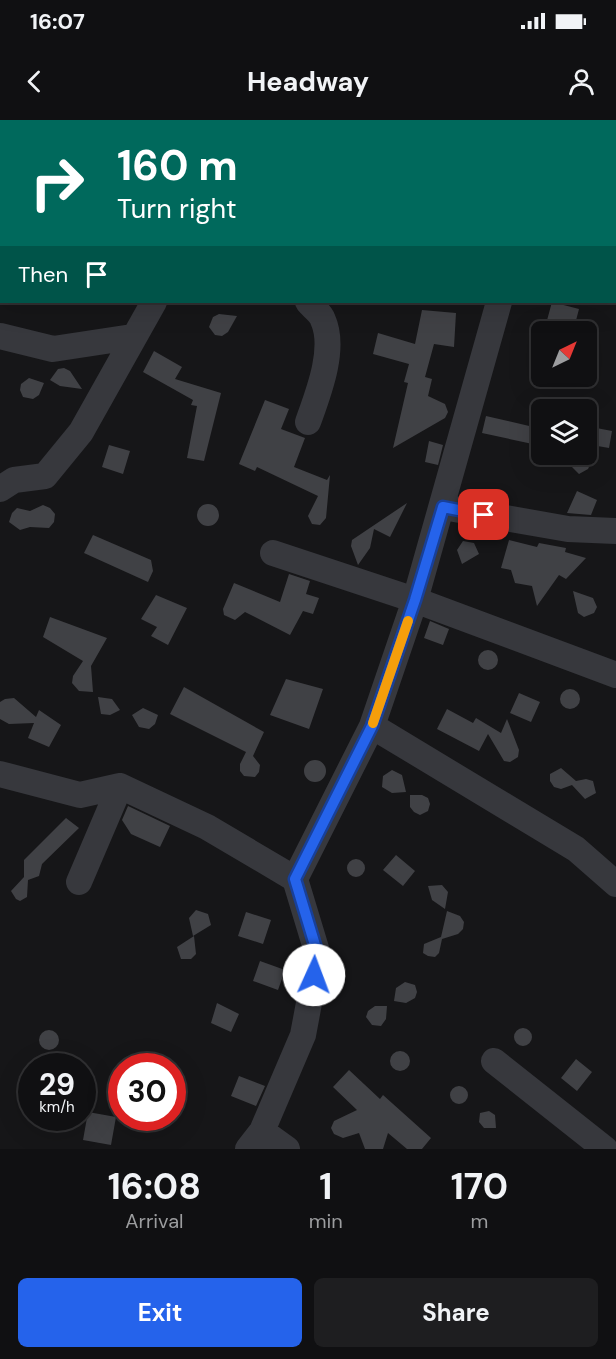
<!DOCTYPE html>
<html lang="en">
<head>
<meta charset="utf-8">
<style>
	:root { --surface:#101012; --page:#1e1e20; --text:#f1f3f6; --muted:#9c9d9f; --line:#303032; --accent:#2563eb }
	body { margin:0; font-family:"DM Sans",sans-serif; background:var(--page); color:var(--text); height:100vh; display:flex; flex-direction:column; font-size:22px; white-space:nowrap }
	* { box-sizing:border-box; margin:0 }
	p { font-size:20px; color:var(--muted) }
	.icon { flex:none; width:33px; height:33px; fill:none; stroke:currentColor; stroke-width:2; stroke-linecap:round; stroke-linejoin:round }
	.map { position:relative; height:1029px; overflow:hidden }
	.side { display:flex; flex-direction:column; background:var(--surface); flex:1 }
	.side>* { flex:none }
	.hud { position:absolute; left:0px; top:0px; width:616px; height:183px; box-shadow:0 6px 24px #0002,0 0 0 2px var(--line); background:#00695c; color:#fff; overflow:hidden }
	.needle { width:39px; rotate:43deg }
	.tools { position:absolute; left:531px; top:201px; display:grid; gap:12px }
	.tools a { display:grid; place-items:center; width:66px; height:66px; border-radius:9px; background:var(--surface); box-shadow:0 6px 24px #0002,0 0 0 2px var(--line); font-size:30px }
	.speed { position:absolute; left:18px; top:933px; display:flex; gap:12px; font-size:30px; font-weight:700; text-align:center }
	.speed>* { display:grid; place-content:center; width:78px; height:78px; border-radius:50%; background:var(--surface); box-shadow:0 6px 24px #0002,0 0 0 2px var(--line); line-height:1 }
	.speed small { font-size:15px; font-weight:400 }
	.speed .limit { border:9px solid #d22; background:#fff; color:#111 }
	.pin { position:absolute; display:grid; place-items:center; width:51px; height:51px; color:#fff; margin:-26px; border-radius:12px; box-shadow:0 3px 9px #0006 }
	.me { position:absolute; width:66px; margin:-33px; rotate:2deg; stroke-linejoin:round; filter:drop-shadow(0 0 4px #0008) }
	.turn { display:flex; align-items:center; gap:21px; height:126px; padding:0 18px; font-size:27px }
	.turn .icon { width:78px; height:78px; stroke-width:2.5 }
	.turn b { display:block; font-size:42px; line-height:51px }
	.then { display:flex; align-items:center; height:57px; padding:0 18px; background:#0003; gap:12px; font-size:22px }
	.eta { display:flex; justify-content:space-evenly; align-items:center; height:102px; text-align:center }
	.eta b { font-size:36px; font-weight:700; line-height:42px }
	.primary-button { display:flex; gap:12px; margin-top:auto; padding:12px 18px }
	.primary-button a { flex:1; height:69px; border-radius:9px; background:var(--accent); color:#fff; font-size:24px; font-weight:700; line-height:69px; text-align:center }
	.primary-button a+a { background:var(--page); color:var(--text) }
	.status { display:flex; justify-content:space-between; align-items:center; height:42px; padding:0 30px; background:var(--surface); direction:ltr }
	.status svg { height:16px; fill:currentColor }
	header { display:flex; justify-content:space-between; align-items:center; height:78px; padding:0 18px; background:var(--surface); font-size:27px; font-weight:700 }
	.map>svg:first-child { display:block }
	.building { fill:#404145 }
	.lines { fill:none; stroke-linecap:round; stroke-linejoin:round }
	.minor { stroke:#37383d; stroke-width:26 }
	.route-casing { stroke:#184099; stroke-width:15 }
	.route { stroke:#2563eb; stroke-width:10 }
	.slow { stroke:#f59e0b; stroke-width:10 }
</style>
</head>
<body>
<div class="status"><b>16:07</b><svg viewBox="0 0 49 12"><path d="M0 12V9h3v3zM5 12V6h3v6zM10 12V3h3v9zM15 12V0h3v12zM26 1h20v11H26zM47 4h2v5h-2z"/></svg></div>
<header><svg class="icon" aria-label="back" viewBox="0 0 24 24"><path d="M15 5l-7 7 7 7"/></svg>Headway<svg class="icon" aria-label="person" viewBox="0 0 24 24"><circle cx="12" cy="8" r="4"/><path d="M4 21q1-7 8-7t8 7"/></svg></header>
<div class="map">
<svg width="616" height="1029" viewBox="0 0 616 1029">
	<rect width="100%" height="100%" fill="#161618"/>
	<path class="building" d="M552,182L579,189L573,212L546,204Z
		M422,190L456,193L454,227L434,224L425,257L432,259L428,276L445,284L448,292L445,298L393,328L408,263L404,262L409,244L373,234L378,213L415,224Z
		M219,194L237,196L228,212L222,216L215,215L209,207L213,197Z
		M154,231L182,247L175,259L221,273L204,341L187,338L197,286L191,285L193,280L143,252Z
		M64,248L70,251L82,269L60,266L50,260L58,249Z
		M29,258L44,263L39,275L33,279L23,277L20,270L21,264Z
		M265,280L289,289L281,309L305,318L294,347L327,360L330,355L326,398L320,405L312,404L308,396L318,376L257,347L255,351L239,344Z
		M486,296L542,309V326L482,313Z
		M586,306L612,311L609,328L586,324Z
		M429,321L443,325L438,345L425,342Z
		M109,325L130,331L123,354L102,347Z
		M568,334H595L588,349L579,354L572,347Z
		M577,371L597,380L591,395L567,393Z
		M407,383L390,417L374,409L370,428L358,445L351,426L352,420Z
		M197 395a11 11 0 1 1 22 0a11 11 0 1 1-22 0Z
		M43,385L50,388L55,394L54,402L49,408L30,407L20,410L9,402L12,393L17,388L30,391Z
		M93,415L151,440L153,451L148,462L84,433Z
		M509,420L537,427L539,423L566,428L565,432L586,438L566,459L559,455L537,486L532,466L515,463L511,450L501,448Z
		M463,421L474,423L479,434L462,444L457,430Z
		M289,454L310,461L306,474L319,478L313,494L303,491L290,515L245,492L235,500L224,495L223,489L234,463L280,482Z
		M573,471L593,478L597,487L594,493L584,497L578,493Z
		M156,475L187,488L168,525L151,516L157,507L141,499Z
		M50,497L107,518L91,546L93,572L79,571L72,563L73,556L83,541L43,517Z
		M430,501L449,509L443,525L424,518Z
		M478 540a10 10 0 1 1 20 0a10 10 0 1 1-20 0Z
		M286,559L323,569L309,609L270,595Z
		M184,567L264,612L253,636L260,645L259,652L255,657L244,656L240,651V644L246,632L170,594Z
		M560 579a10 10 0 1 1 20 0a10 10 0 1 1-20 0Z
		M519,573L540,582L531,602L510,593Z
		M98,577L112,579L120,590L110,595L101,594Z
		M14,578L36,597L39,590L61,605L49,627L28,618L34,603L9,604L0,599V582L5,579Z
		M143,588L158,595L155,604L149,609L139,607L132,595Z
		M447,589L473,603L476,598L501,613L507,599L519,630L518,637L510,642L504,641L488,614L479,631L437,609Z
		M304 651a11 11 0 1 1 22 0a11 11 0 1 1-22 0Z
		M561,648L576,661L586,659L593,661L596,673L585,679L572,665L561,669L554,667L550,661V654Z
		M392,650L402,655L406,672L392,673L382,667L383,656Z
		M410,675H422L428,678L430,684L428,691L420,695L414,692L410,687Z
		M128,686L170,706L160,727L131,714L122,700Z
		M66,698L79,708L42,744L39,756L28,760L27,777L20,781L16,779L11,771L24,757V740Z
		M396,735L415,751L403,766L383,750Z
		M347 748a9 9 0 1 1 18 0a9 9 0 1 1-18 0Z
		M442,765L448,772L445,789L432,780L428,766Z
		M196,790L208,794L211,805L193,816L189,798Z
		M447,791L460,796L464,802L463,809L458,814L442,819L439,833L435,837L428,836L423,833L424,824L441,817Z
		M246,792L271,800L263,824L238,816Z
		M194,816L196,834L191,839H181L177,827Z
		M260,841L285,850L278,870L253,861Z
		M405,862L415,865L417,872L415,878L406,883L394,881L396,868Z
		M217,883L239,894L231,912L211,903Z
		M375,886H387L386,899L381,906L372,905L366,897L368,891Z
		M514 917a9 9 0 1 1 18 0a9 9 0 1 1-18 0Z
		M39 920a10 10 0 1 1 20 0a10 10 0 1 1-20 0Z
		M390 941a10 10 0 1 1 20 0a10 10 0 1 1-20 0Z
		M576,939L592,952L577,971L561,958Z
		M349,950L380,979L383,975L431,1018L422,1029H407L388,1013L383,1029H365L359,1013L343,1018L334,1014L331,1008L334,1001L357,990L333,967Z
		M239,956L265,966L256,986L231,976Z
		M450 975a9 9 0 1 1 18 0a9 9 0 1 1-18 0Z
		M489,991L495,995L496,1008H484L479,1002L480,993Z
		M88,992L116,997L111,1025L83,1020Z"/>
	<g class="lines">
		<path class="minor" d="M165,0V2
			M313,2V0
			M615,99H616
			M308,182C312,187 321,193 323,200C336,229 318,274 308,302
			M0,216L53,229L132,217
			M0,369L14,360L45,356L81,312L154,182
			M443,387L568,409L616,411
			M273,433L415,480L616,555
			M372,606L576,729L616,764
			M0,654L80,675L120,666L207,707L295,759
			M79,762L120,666
			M494,941L605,1029
			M262,1011L287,1029
			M248,1029L262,1011L303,915L318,835L295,759L372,606L415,480L499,182"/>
	</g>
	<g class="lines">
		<defs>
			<path id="route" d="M314,855L318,835L295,759L372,606L415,480L443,387L484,395"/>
		</defs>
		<use href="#route" class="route-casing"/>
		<use href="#route" class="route"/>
		<path class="slow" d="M373,603L408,501"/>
	</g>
</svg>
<div class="tools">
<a><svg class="needle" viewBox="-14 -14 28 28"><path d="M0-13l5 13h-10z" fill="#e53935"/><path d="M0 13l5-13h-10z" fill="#9c9d9f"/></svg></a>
<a><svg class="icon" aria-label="layers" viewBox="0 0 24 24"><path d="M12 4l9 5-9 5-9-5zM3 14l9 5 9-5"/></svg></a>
</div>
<div class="speed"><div>29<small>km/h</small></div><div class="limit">30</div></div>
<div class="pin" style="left:484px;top:395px;background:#d93025"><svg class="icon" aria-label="arrive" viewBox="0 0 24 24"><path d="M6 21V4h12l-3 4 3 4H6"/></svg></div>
<svg class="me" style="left:314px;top:855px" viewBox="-20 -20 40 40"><circle r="19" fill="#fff"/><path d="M0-13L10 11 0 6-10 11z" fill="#2563eb"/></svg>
<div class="hud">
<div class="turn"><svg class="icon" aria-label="right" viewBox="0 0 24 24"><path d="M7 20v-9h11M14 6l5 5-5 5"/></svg><div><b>160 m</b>Turn right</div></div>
<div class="then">Then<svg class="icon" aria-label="arrive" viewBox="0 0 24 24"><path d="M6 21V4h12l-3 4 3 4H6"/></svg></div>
</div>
</div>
<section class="side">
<div class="eta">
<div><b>16:08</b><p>Arrival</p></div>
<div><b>1</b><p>min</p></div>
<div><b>170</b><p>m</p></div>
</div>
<div class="primary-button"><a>Exit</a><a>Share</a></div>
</section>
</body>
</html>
